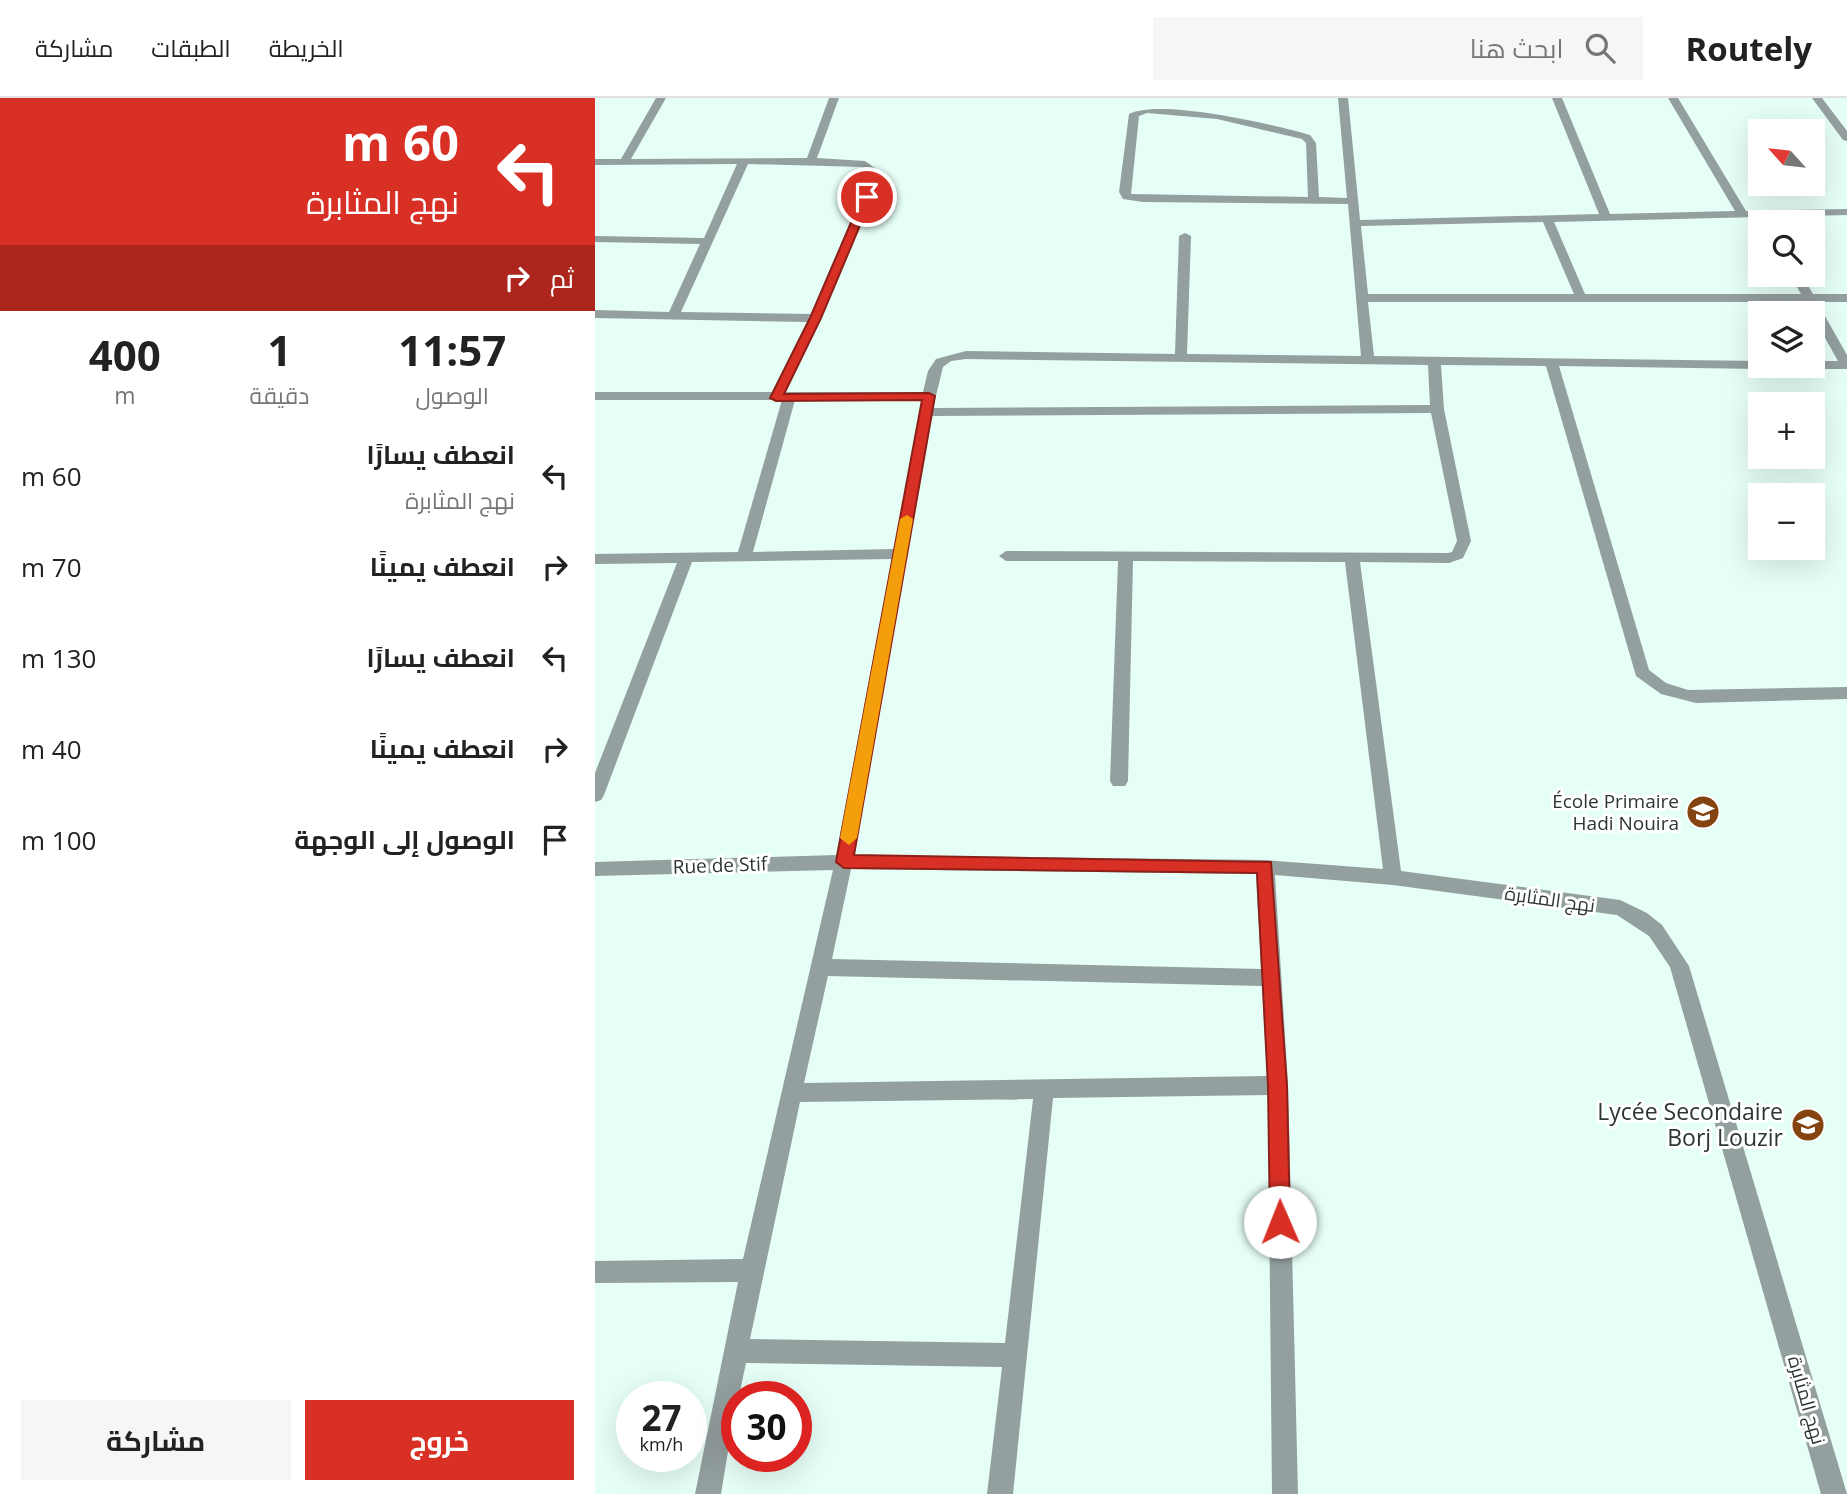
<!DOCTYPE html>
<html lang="ar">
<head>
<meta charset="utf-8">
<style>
	:root { --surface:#fff; --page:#f6f6f6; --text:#222; --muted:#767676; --line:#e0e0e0; --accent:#d93025 }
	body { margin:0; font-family:"Open Sans",Cairo,sans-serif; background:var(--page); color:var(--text); direction:rtl; height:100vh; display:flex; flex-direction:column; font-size:26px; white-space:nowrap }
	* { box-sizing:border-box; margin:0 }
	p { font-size:23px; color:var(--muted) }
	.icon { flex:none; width:38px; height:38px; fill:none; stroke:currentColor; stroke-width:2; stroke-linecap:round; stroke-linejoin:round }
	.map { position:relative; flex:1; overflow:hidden; direction:ltr }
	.sheet { display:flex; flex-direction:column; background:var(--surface); width:595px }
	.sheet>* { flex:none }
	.hud { background:#d93025; color:#fff; overflow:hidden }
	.needle { width:46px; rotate:297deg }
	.tools { position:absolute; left:1153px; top:21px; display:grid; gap:14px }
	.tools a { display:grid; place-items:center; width:77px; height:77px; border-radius:0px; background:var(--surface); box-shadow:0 7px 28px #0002; font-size:35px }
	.speed { position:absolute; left:21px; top:1283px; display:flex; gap:14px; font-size:35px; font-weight:700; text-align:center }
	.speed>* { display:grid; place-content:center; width:91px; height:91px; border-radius:50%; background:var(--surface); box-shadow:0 7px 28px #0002; line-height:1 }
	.speed small { font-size:18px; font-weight:400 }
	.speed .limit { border:10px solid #d22; background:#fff; color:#111 }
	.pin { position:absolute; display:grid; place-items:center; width:60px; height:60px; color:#fff; margin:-30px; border:4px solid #fff; border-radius:50%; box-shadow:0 2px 7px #0007 }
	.me { position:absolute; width:77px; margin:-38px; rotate:359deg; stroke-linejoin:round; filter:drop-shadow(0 0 5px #0008) }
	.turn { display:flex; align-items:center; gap:24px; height:147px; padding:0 21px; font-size:32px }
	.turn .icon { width:91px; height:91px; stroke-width:2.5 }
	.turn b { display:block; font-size:49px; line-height:60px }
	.then { display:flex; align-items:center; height:66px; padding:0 21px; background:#0003; gap:14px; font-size:26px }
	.eta { display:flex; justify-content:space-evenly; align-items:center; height:119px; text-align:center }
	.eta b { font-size:42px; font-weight:700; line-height:49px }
	.primary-button { display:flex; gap:14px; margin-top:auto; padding:14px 21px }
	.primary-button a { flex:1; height:80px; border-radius:0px; background:var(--accent); color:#fff; font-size:28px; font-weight:700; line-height:80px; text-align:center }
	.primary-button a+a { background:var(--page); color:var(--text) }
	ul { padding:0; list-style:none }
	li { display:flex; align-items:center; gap:21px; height:91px; padding:0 21px }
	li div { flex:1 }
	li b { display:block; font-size:26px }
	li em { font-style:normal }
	header { display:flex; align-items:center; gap:42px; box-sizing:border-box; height:98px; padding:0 35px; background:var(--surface); border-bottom:2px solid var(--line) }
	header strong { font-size:33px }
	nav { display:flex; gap:38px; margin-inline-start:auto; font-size:24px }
	.search { width:490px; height:63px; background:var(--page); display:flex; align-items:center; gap:18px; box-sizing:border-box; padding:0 24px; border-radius:0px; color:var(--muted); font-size:26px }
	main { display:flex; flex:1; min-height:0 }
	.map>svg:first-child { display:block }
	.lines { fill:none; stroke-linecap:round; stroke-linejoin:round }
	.minor { fill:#949f9f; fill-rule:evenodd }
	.route { fill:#d93025; stroke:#8d1f18; stroke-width:2 }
	.slow { fill:#f59e0b }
	.labels { text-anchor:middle; stroke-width:6; stroke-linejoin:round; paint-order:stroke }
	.poi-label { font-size:19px; fill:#2c3633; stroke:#fff; text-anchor:end }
	.street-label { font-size:19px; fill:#2c3633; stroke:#fff }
	.near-poi-label { font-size:23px; fill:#2c3633; stroke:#fff; text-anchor:end }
</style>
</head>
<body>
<header>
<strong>Routely</strong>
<div class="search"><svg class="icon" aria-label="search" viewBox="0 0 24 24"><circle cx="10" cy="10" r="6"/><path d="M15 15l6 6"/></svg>ابحث هنا</div>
<nav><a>الخريطة</a><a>الطبقات</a><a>مشاركة</a></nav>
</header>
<main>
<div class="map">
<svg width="1252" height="1396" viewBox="0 0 1252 1396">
	<rect width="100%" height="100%" fill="#e5fef6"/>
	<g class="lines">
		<path class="minor" d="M61,0H71L36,61L212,60L234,0H244L222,60L270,63L287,75L226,220L190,294H328L333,273L341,261L371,253L580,256L584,138L590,135L596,138L592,256L766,258L753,106L548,104L528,101L524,94L534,16C564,0 678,26 715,37L721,45L724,99L752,100L743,0H753L765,122L1004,116L957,0H967L1015,116L1140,113L1073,0H1083L1151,113L1252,111V117L959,124L990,196H1206L1195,177H1207L1218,196H1252V204H1222L1252,257V271H1218L1212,268H1218V263H1243L1210,204H773L779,258L1166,263V268H1172L1166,271L964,268L1054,572L1071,585L1093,592L1252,589V601L1101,605L1066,596L1041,578L951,268L846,267L849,311L876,443L868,460L854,465L765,464L806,773L1025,802L1052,815L1067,827L1094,868L1252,1396H1226L1075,869L1054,838L1022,817L798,787L680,777L693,987L703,1396H677L673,997L458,1000L418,1396H392L407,1269L151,1265L144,1298H142L126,1396H100L143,1184L0,1185V1163L148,1161L238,772L0,778V764L241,757L297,461L97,464L9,697L6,702L0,704V675L82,465L0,466V456L143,454L187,302H0V294H177L212,224L0,220V212L74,214L105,146L0,144V138L109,140L142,66L0,67V61H26ZM552,15L622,21L707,41L711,45L713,99L536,96L544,18ZM153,66L267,69L276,76L216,216L86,214ZM948,124L979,196H773L766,128ZM371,261L833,267L835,307L338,310L348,269L356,263ZM200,302H327L299,451L158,454ZM836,315L862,443L857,454L853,455L411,453L404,458L411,463H523L515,683L518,688H530L533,683L538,463L750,464L788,771L670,762L259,757L337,318ZM256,771L661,776L666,871L237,861ZM233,878L667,888L672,978L209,985ZM438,1001L410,1245L155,1241L205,1004Z
			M1217,0H1227L1252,33V43L1248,42Z"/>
	</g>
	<path class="route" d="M272,96L277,99L226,220L189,296L334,295L340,298L259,757L676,764L692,988L695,1124L692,1131L685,1134L678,1131L675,1124L673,988L662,775L249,770L241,764L327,302L181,303L175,300L215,220L267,99Z"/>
	<path class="slow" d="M312,417L318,421L262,740L254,747L245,740L305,421Z"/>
	<defs>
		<symbol id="school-disc" viewBox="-11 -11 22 22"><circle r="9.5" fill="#85430f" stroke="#fff"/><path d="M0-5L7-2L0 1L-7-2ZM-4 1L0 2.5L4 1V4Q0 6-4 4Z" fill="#fff"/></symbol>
	</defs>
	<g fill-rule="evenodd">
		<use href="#school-disc" x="1089" y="695" width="38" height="38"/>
		<use href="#school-disc" x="1194" y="1008" width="38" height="38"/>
	</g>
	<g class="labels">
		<g class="poi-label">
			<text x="1084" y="710">École Primaire<tspan x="1084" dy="22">Hadi Nouira</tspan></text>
		</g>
		<g class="street-label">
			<text transform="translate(125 767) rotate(-2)" y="7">Rue de Stif</text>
			<text transform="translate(955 801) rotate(8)" y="7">نهج المثابرة</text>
			<text transform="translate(1212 1302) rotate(74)" y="7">نهج المثابرة</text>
		</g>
		<g class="near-poi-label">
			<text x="1188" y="1022">Lycée Secondaire<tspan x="1188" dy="26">Borj Louzir</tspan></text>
		</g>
	</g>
</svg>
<div class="tools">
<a><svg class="needle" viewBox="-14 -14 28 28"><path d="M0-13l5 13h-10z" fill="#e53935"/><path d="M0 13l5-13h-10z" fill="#767676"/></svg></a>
<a><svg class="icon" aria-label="search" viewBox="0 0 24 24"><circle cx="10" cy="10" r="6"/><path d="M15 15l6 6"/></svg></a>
<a><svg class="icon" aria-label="layers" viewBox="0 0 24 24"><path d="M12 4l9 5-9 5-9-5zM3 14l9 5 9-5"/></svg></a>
<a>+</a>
<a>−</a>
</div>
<div class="speed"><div>27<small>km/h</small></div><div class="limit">30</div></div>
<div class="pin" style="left:272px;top:99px;background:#d93025"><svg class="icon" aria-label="arrive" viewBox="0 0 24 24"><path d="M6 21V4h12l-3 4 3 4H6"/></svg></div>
<svg class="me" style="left:685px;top:1124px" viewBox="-20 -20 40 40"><circle r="19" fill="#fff"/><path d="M0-13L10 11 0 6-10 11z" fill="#d93025"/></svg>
</div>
<section class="sheet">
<div class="hud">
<div class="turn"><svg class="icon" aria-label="left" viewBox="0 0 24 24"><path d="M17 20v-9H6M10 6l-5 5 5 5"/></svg><div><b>60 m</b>نهج المثابرة</div></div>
<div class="then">ثم<svg class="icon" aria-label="right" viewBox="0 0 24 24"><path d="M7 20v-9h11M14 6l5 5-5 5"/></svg></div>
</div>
<div class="eta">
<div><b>11:57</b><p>الوصول</p></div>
<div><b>1</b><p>دقيقة</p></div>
<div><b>400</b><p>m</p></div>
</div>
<ul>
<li><svg class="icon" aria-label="left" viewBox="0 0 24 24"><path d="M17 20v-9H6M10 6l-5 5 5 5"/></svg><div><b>انعطف يسارًا</b><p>نهج المثابرة</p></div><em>60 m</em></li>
<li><svg class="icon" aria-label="right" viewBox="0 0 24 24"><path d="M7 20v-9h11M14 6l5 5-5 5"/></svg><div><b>انعطف يمينًا</b></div><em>70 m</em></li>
<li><svg class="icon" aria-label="left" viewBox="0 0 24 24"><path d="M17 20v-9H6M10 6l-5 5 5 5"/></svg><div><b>انعطف يسارًا</b></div><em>130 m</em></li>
<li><svg class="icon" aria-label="right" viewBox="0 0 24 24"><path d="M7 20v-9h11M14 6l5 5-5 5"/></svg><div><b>انعطف يمينًا</b></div><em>40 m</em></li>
<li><svg class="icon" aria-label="arrive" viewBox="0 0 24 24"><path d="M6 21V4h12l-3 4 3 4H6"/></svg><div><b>الوصول إلى الوجهة</b></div><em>100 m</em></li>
</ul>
<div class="primary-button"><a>خروج</a><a>مشاركة</a></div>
</section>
</main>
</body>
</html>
